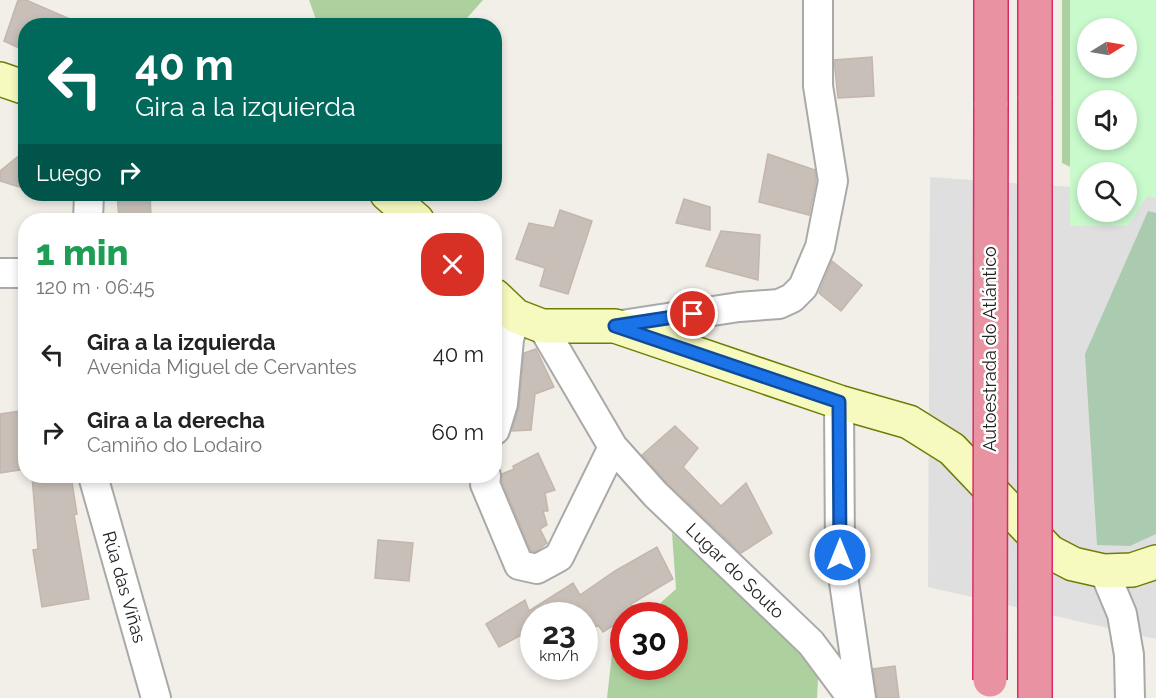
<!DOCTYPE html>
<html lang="es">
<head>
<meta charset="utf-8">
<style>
	:root { --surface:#fff; --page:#f6f6f6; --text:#222; --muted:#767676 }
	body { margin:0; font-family:Raleway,sans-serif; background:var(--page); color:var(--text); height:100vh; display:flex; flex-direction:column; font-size:22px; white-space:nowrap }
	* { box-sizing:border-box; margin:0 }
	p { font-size:20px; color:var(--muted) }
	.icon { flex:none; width:33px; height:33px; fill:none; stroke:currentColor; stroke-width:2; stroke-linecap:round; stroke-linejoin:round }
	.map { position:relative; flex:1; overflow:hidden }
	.sheet { position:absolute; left:18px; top:213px; width:484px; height:270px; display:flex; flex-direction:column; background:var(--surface); border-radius:24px; box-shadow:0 3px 9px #0003 }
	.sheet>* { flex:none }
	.banner { position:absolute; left:18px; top:18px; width:484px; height:183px; border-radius:24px; box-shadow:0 3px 9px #0003; background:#00695c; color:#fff; overflow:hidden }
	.needle { width:39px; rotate:79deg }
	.fabs { position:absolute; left:1077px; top:18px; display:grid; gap:12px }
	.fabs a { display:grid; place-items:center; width:60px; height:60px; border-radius:50%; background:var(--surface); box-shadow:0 3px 9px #0003; font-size:30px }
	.speed { position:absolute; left:520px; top:602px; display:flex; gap:12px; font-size:30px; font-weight:700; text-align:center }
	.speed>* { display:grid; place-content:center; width:78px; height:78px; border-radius:50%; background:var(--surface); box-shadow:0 3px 9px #0003; line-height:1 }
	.speed small { font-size:15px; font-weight:400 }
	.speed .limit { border:9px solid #d22; background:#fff; color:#111 }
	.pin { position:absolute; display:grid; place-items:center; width:51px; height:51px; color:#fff; margin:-26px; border:3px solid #fff; border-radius:50%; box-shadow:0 2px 6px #0007 }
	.me { position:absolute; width:66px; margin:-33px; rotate:0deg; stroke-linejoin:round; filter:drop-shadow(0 0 4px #0008) }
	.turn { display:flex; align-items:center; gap:21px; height:126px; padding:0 18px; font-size:27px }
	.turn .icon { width:78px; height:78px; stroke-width:2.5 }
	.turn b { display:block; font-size:42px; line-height:51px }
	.then { display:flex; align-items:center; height:57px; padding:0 18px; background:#0003; gap:12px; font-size:22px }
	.round { display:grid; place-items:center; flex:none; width:63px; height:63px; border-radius:24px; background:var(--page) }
	.overview { display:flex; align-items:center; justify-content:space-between; height:102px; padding:0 18px }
	h1 { font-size:36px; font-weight:800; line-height:45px; color:#1e9e55 }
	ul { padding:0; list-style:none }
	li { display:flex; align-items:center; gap:18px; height:78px; padding:0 18px }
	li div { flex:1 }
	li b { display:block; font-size:22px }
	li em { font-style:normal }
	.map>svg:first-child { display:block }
	.residential { fill:#e0dfdf }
	.forest { fill:#add19e; fill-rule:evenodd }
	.cemetery { fill:#aacbaf }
	.park { fill:#c8facc; fill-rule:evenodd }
	.building { fill:#c7bfb8; stroke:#c4b6ab; stroke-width:1.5 }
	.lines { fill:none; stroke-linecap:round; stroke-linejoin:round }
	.street-casing { stroke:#a9a9a9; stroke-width:32 }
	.secondary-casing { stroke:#707d05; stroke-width:36 }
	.highway-casing { stroke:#dc2a67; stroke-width:36 }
	.street { stroke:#fff; stroke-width:28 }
	.secondary { stroke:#f7fabf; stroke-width:33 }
	.highway { stroke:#e892a2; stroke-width:33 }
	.highway-bridge-casing { stroke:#dc2a67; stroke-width:36; stroke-linecap:butt }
	.highway-bridge { stroke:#e892a2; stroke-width:33 }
	.route-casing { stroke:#114b97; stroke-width:15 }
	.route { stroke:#1a73e8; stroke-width:10 }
	.labels { text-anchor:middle; stroke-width:5; stroke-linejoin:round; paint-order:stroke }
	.street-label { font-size:18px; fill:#222; stroke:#fff }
</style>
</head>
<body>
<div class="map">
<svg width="1156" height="698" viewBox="0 0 1156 698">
	<rect width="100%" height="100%" fill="#f2efe9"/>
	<path class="residential" d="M930,177L1087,188L1088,212H1126L1127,190L1156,192V639L928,587Z"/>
	<path class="forest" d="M309,0H483L460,26L318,25Z
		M1062,0H1131L1128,87L1088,100L1087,175L1062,163ZM1088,28H1126V68H1088Z
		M672,533L819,660L817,698H607L613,645L624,636V666H675V615H647L676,589Z"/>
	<path class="cemetery" d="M1148,211L1156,213V534L1130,546L1097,545L1085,354Z"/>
	<path class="park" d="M1070,0H1156V198L1147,196L1128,226H1070ZM1088,28H1126V68H1088ZM1088,100H1126V140H1088ZM1088,172H1126V212H1088Z"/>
	<path class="building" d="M18,0H26L86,26H26V51L4,41Z
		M872,57L874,96L838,98L834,60Z
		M26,150V189L0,181V171Z
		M768,154L815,170L816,181L809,215L759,202Z
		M117,194H150L151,218L119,219Z
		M684,199L710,207V230L676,223Z
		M560,210L592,221L568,294L540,286L545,268L516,259L529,223L554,228Z
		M721,231L760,235L758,280L706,266Z
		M832,261L862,285L841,311L819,293Z
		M536,349L554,387L535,394L531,430L512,431L519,406L524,353Z
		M26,410V469L0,473V414Z
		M675,426L698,448L683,467L721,506L746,483L772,533L741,553L668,484L642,455Z
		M538,453L555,490L545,493L548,511H543L547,525L540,529L547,543L535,552L531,551L502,482V474L514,469L513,466Z
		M32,476H71L77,514L74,515L89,599L42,607L33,550L38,549Z
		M378,540L413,543L409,581L375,578Z
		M657,547L673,579L631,604L636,612L631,615H624V619L603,632L598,625L585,632V615H531L534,628L499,647L486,624L525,600L529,611L573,583L580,595L615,571Z
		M895,666L899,698H877L873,669Z"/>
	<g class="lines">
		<defs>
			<path id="street" d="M88,220L89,194
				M0,273H26
				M542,326L613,447L656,495L811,643L852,698
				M615,326L739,307L779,304L792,298L803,287L820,247L833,181L818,86V0
				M839,402L840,555L861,698
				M495,430L503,404L509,339L516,316
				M93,476L156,698
				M486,476L485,484L519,565L537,569L559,557L613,447
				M1104,571L1122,614L1129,655L1130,698"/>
			<path id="secondary" d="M0,79L26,88
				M387,194L417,220
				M495,296L516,316L542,326H615L839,402L909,422L952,449L1050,552L1073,564L1104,571L1132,570L1156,562"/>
			<path id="highway" d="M1035,99V0
				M991,105V0"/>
		</defs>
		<use href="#street" class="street-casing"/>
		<use href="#secondary" class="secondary-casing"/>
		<use href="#highway" class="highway-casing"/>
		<use href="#street" class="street"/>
		<use href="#secondary" class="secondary"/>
		<use href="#highway" class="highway"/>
		<defs>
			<path id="highway-bridge" d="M990,680L991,105
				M1035,698V99"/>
		</defs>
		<use href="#highway-bridge" class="highway-bridge-casing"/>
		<use href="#highway-bridge" class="highway-bridge"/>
	</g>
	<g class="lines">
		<defs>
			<path id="route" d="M693,314L615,326L839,402L840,555"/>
		</defs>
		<use href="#route" class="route-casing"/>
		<use href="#route" class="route"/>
	</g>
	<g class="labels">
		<g class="street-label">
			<text transform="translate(990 349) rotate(-90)" y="6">Autoestrada do Atlántico</text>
			<text transform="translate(735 571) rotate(44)" y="6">Lugar do Souto</text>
			<text transform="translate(124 587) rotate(74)" y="6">Rúa das Viñas</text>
		</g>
	</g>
</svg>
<div class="fabs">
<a><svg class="needle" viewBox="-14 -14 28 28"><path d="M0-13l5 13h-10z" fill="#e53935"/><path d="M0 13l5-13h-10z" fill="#767676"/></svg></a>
<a><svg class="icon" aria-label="sound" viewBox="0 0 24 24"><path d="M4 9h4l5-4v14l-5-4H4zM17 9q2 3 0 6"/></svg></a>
<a><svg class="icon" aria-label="search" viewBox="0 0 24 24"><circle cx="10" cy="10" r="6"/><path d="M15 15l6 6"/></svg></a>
</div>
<div class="speed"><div>23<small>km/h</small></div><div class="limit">30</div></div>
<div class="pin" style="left:693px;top:314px;background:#d93025"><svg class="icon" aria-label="arrive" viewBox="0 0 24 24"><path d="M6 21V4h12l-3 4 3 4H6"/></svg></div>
<svg class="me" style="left:840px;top:555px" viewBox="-20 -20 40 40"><circle r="17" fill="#1a73e8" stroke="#fff" stroke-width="3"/><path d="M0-11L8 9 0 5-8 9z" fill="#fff"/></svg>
<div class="banner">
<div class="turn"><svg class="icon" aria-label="left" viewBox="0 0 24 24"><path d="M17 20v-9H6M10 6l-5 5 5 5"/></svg><div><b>40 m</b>Gira a la izquierda</div></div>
<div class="then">Luego<svg class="icon" aria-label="right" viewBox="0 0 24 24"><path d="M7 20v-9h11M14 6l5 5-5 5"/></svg></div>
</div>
<section class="sheet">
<div class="overview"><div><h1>1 min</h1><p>120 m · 06:45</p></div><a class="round" style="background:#d93025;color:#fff"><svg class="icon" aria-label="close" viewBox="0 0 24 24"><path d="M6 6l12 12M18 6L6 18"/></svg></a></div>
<ul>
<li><svg class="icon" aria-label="left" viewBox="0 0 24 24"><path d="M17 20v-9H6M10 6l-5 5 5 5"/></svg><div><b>Gira a la izquierda</b><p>Avenida Miguel de Cervantes</p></div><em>40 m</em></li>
<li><svg class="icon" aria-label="right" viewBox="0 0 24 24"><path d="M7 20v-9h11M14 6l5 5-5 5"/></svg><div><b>Gira a la derecha</b><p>Camiño do Lodairo</p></div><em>60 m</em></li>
</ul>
</section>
</div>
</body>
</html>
